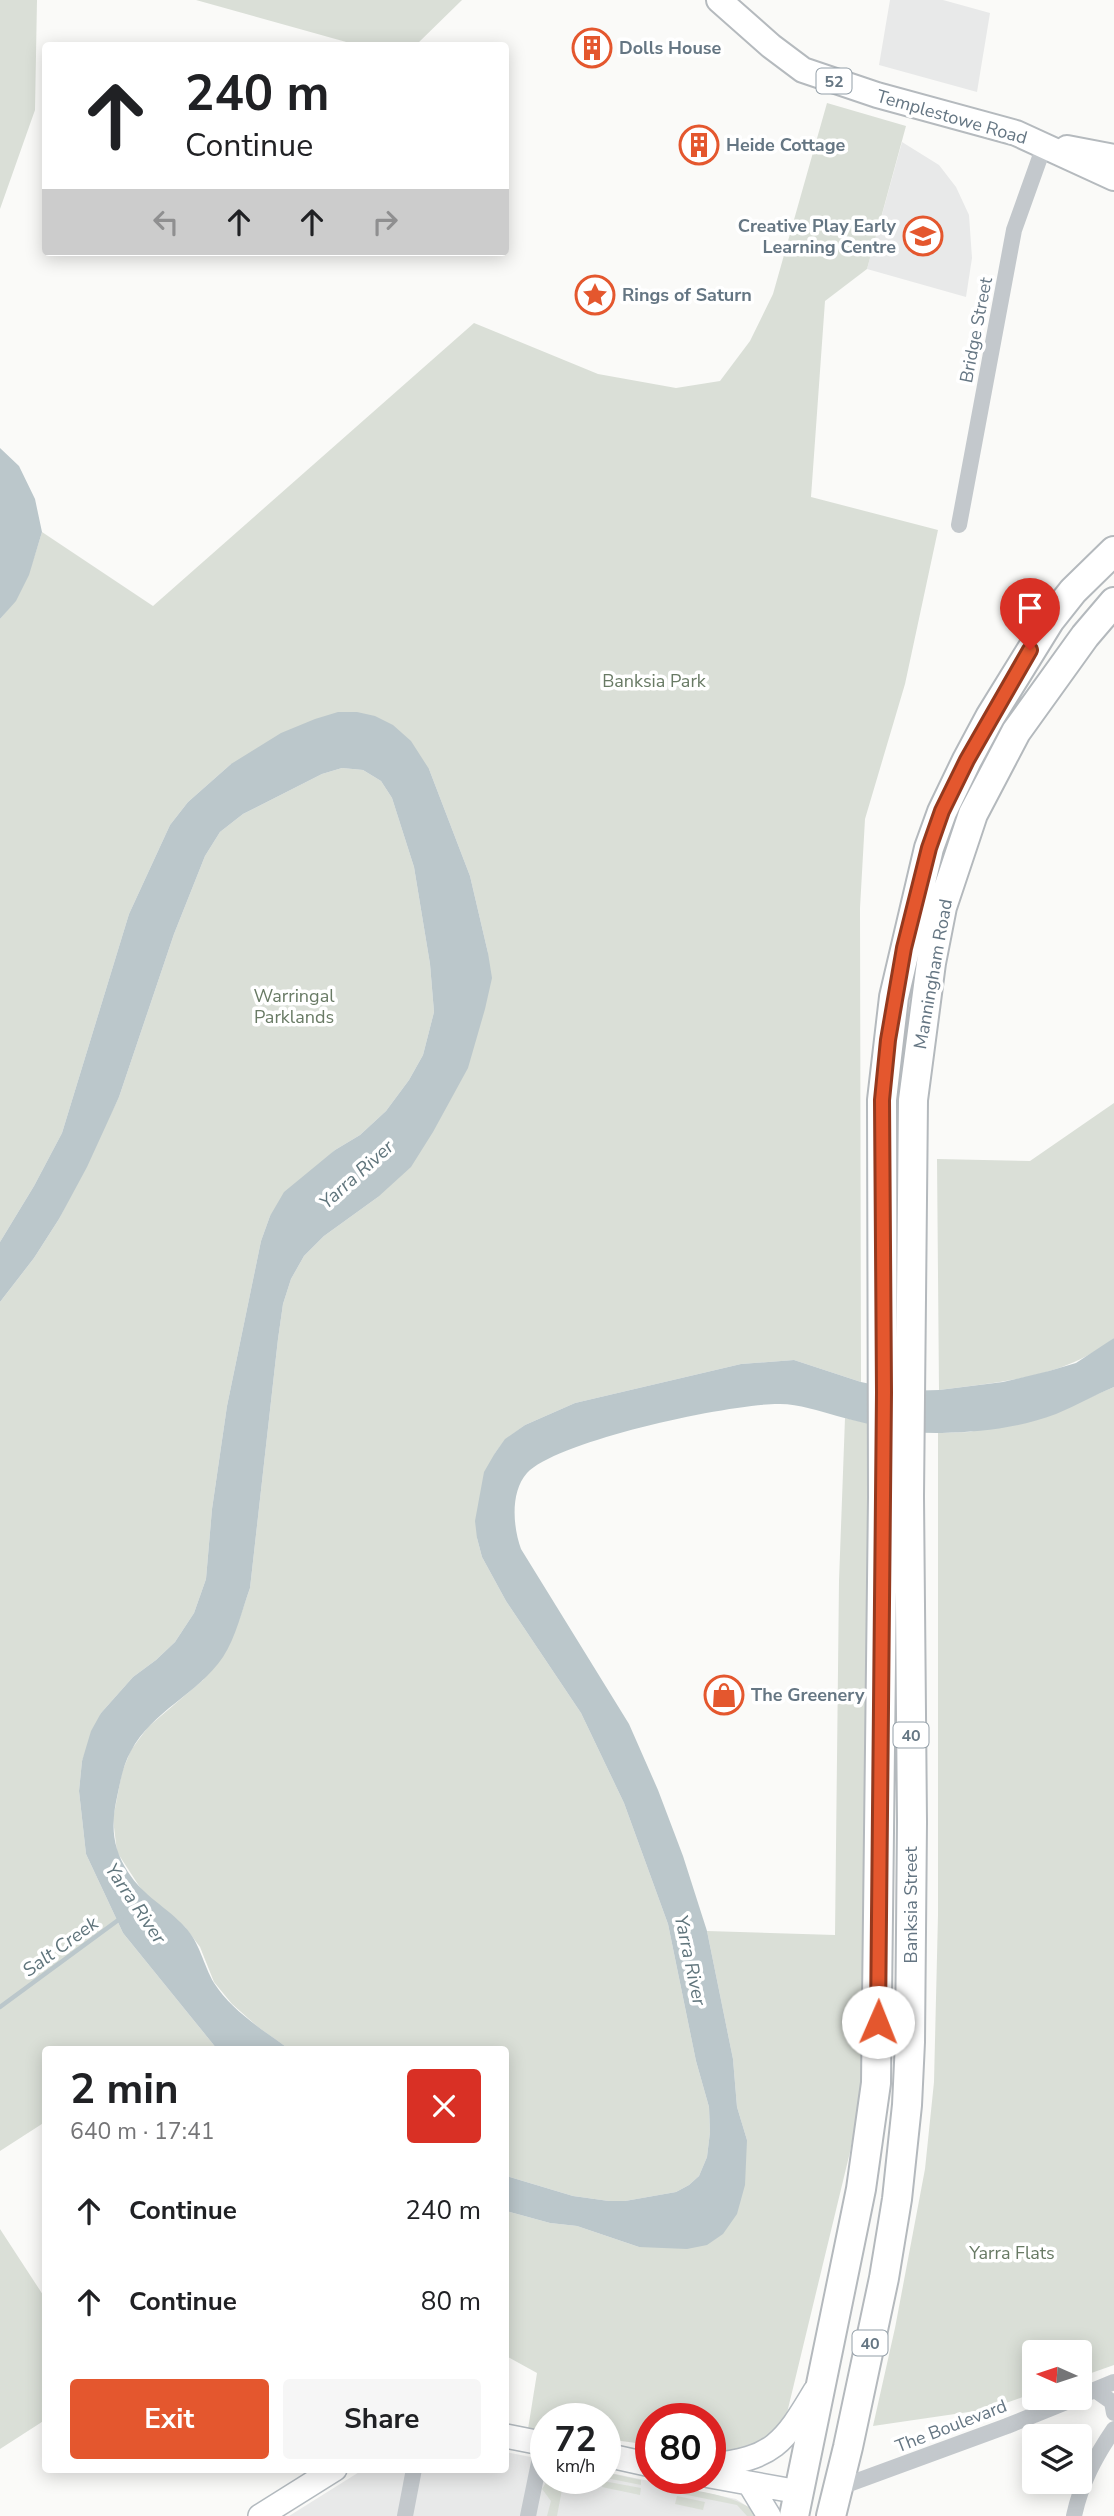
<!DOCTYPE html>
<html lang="en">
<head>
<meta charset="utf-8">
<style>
	:root { --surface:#fff; --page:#f6f6f6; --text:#202124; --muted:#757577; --accent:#e4572e }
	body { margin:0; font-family:"Nunito Sans",sans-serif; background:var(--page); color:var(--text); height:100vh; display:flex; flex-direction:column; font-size:26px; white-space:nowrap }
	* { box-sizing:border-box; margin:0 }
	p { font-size:23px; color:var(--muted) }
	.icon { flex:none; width:38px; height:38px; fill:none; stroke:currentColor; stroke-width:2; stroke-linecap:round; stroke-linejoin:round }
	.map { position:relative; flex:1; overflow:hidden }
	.drawer { position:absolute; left:42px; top:2046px; width:467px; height:427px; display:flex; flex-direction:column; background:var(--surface); border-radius:7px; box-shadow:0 4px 18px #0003 }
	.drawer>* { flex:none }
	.guide { position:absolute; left:42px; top:42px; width:467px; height:214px; border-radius:7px; box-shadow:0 4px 18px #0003; background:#fff; color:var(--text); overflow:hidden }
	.needle { width:46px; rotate:273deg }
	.buttons { position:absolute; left:1022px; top:2340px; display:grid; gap:14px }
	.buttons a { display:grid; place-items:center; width:70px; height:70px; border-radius:7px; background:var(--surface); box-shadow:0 4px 18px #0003; font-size:35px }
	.speed { position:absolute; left:530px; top:2403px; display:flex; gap:14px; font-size:35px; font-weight:700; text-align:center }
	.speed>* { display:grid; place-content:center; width:91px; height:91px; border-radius:50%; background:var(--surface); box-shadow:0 4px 18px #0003; line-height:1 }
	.speed small { font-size:18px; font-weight:400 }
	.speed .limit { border:10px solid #d22; background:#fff; color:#111 }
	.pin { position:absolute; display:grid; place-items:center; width:60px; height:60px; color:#fff; margin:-72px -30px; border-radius:50% 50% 50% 0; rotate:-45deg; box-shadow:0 0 7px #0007 }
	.pin .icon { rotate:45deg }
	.me { position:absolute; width:77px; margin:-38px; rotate:1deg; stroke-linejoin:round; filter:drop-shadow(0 0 5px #0008) }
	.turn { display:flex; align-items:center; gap:24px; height:147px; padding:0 28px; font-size:32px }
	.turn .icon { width:91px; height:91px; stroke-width:2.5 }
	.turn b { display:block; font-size:49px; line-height:60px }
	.lanes { display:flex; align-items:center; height:66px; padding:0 28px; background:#0003; justify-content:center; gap:35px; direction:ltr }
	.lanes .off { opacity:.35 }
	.round { display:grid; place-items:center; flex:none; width:74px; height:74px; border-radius:7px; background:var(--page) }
	.head { display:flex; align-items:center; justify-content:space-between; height:119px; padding:0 28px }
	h1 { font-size:42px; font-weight:700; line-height:52px }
	.button { display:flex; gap:14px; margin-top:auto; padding:14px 28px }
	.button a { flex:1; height:80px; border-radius:7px; background:var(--accent); color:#fff; font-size:28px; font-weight:700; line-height:80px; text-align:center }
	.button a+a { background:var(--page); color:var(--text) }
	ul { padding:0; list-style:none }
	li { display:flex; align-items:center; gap:21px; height:91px; padding:0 28px }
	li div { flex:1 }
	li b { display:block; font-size:26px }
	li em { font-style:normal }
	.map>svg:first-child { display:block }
	.built { fill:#e8e9e9 }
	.green { fill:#dadfd7 }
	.water { fill:#bbc7cb }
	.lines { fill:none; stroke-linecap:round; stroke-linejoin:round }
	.stream { stroke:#bbc7cb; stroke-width:4.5 }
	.secondary-casing { stroke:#b3babf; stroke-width:26 }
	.primary-casing { stroke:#b5babe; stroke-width:28 }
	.highway-casing { stroke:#b4b9bd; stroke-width:32 }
	.street { stroke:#c3c8cc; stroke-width:16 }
	.secondary { stroke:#fff; stroke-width:23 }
	.primary { stroke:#fff; stroke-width:24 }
	.highway { stroke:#fff; stroke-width:28 }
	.route-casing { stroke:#94391e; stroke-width:18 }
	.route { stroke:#e4572e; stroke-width:12 }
	.labels { text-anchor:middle; stroke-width:7; stroke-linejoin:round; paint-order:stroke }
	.shield { fill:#fff; stroke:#939fa8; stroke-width:2 }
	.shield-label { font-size:16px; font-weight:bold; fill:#657683 }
	.poi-label { font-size:18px; font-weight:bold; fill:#657683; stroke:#fff; text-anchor:start }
	.street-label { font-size:18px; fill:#657683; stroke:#fff }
	.park-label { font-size:18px; fill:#687a64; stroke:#fff }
	.water-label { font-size:19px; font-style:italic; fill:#60757c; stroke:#fff }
</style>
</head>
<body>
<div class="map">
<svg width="1114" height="2516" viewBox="0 0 1114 2516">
	<rect width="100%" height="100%" fill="#fafaf8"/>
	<path class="built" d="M890,0H943L990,13L977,92L879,65Z
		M902,142L939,165L956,187L969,215L972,258L966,297L867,269Z
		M506,2452L546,2460V2478H606V2472L736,2499L762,2516H289L364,2469H506Z"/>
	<path class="green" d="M0,0H37L35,110L0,209Z
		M196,0H462L416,45H357Z
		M827,103L906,126L867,269L825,301L811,497L938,530L905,684L865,819L860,908L861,1382L794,1360L741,1364L575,1403L525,1425L505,1440L495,1453L477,1538L482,1557L506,1601L581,1713L624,1803L668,1924L696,2061L709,2107L710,2132L707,2157L699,2176L689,2185L676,2192L625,2201H609L573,2196L506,2176V2049H289L258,2027L232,2004L214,1982L200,1947L185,1927L143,1892L117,1852L113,1819L122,1772L131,1750L148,1727L203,1680L239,1620L250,1588L278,1339L283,1304L291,1279L304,1256L324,1236L378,1197L488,953L470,876L429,769L231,764L188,802L170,825L129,914L62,1133L34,1186L0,1242V619C25,591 31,567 42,532L153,606L474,323L598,374L676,388L720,381L750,341L773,294Z
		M342,768L363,770L381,781L392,798L414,867L430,964L434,1012L423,1055L409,1080L386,1111L360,1135L335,1150L270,1216L261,1241L227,1406L212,1509L206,1579L194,1613L175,1642L156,1660L133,1677L101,1713L82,1761L79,1791L86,1854L123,1933L217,2049H46L45,2122L0,2151V1302L34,1258L59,1219L119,1097L174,934L205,856L220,832L243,814L322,774Z
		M1114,1103V1338C1065,1378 1000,1382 939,1390L937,1159L1030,1161Z
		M1114,1387V2365L1080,2377V2352H1034V2393L989,2409L873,2426L895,2328L925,2169L934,2082L938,1915V1433L970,1432L1086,1399Z
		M845,1418L868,1423L869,1819L863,2083L850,2152L787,2413C783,2422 776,2437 768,2442C760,2447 719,2454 711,2453L710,2418H651V2445L606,2439V2418H546V2431L528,2429L537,2373L506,2356V2211L550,2223L577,2226L639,2247L747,2140L737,2107L733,2059L707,1931L835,1935L839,1581Z
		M0,2229L45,2298V2420L0,2449Z
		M609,2473L641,2480V2485L606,2478Z
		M549,2478H592L590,2485L564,2479L557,2516H547L551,2501L542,2489Z
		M603,2481L641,2488L640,2495L602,2487Z
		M676,2487C707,2493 738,2496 762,2516H747L737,2505L667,2491Z
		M677,2496L705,2502L703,2510L675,2504Z"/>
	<path class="water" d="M0,448L19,466L35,499L42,532L29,575L16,601L0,619Z
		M338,712H357L375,716L393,725L411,741L429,769L470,876L488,953L492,978L485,1009L468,1068L433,1132L411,1167L378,1197L324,1236L304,1256L291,1279L283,1304L278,1339L250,1588C242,1610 236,1637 223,1657C198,1694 152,1711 131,1751C122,1767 120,1784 116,1802C111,1828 113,1849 128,1872C143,1896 167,1907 185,1927C200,1943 203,1964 214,1983C232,2011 263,2030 289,2049H217L123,1933L86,1854L79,1791L82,1761L91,1731L101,1713L133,1677L156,1660L175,1642L194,1613L206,1579L212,1509L227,1406L261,1241L270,1216L284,1192L335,1150L360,1135L386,1111L409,1080L423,1055L434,1012L430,964L414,867L392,798L381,781L363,770L342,768L322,774L243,814L220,832L205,856L174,934L119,1097L87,1167L59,1219L34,1258L0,1302V1242L34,1186L62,1133L129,914L170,825L188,802L231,764L281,733L315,719Z
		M1114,1338V1387C1094,1395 1076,1406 1056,1414C1019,1428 981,1432 942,1433C906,1434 871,1425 837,1416C819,1411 799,1404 780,1404C733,1403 558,1440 527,1473C510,1492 513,1527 521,1549L629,1724L658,1790L683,1856L707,1931L733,2059L737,2107L747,2140L745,2185L737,2214L723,2234L707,2245L687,2249L639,2247L577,2226L550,2223L506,2211V2176L573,2196L609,2201H625L676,2192L689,2185L699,2176L707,2157L710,2132L709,2107L696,2061L668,1924L624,1803L581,1713L506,1601L482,1557L477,1538L475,1521L484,1472L495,1453L505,1439L525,1425L575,1403L741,1364L794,1360L861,1382L903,1391L939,1390L1003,1382L1049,1371L1076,1363Z"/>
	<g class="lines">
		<path class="stream" d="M0,2007L121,1918"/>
		<defs>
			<path id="secondary" d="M506,2436L546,2444
				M606,2455L651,2465
				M710,2465C773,2459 784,2443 815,2391
				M710,2476L799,2492
				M749,2483L769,2516
				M260,2516L335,2469"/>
			<path id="primary" d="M719,0L771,46L803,70L877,95L1016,133L1114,178
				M1067,148L1114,157"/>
			<path id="highway" d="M794,2516L861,2189L876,2083L883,1497L882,1100L894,997L929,848L942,812L967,760L990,717L1050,620L1073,591L1114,551
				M831,2516L848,2447L884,2278L897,2199L907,2105L910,2042L912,1822L909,1497L913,1100L931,963L942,907L973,814L1016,732L1085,636L1114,602"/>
		</defs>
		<use href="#secondary" class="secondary-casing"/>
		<use href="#primary" class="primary-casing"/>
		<use href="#highway" class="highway-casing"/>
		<path class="street" d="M959,525L1014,230L1044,146
			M1095,2390L1112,2402L1114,2413
			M1080,2396L1114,2382
			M838,2488L1007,2426L1076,2398
			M405,2516L414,2469
			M528,2516L543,2443
			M1074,2516C1081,2483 1095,2457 1114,2429"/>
		<use href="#secondary" class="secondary"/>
		<use href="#primary" class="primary"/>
		<use href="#highway" class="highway"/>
	</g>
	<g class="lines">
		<defs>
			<path id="route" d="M878,2022L884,1392L882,1100L888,1040L904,948L929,848L942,811L967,760L1030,650"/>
		</defs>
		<use href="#route" class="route-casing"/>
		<use href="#route" class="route"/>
	</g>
	<defs>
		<symbol id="building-ring" viewBox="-11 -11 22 22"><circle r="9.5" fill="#fff" stroke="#e4572e" stroke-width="1.5"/><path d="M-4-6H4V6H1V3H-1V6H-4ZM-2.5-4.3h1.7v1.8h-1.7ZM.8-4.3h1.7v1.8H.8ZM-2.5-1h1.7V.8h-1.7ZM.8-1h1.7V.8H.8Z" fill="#e4572e"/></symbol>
		<symbol id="school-ring" viewBox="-11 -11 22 22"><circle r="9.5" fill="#fff" stroke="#e4572e" stroke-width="1.5"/><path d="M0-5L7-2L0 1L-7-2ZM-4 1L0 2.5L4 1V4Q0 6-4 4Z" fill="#e4572e"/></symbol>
		<symbol id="sight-ring" viewBox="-11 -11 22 22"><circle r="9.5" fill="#fff" stroke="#e4572e" stroke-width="1.5"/><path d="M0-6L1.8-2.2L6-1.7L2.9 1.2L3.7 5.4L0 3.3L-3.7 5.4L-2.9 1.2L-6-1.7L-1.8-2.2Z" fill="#e4572e"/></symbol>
		<symbol id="shop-ring" viewBox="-11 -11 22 22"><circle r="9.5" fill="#fff" stroke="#e4572e" stroke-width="1.5"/><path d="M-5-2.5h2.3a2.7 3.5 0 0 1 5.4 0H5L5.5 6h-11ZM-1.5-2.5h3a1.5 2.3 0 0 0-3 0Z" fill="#e4572e"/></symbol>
	</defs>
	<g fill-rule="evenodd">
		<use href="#building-ring" x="570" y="26" width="44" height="44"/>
		<use href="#building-ring" x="677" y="123" width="44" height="44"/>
		<use href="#school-ring" x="901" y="214" width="44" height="44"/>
		<use href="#sight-ring" x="573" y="273" width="44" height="44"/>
		<use href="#shop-ring" x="702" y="1673" width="44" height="44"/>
	</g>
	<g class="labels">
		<g class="shield">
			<rect x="816.5" y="68.5" width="35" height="25" rx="5"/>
			<rect x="893.5" y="1722.5" width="35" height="25" rx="5"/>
			<rect x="852.5" y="2330.5" width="35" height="25" rx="5"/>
		</g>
		<g class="shield-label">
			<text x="834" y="87">52</text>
			<text x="911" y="1741">40</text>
			<text x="870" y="2349">40</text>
		</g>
		<g class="poi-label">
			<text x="619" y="54">Dolls House</text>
			<text x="726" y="151">Heide Cottage</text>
			<text x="896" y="232" text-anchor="end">Creative Play Early<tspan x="896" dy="21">Learning Centre</tspan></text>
			<text x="622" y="301">Rings of Saturn</text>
			<text x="751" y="1701">The Greenery</text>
		</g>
		<g class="street-label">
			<text transform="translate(952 117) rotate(16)" y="6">Templestowe Road</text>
			<text transform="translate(976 330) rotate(-79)" y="6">Bridge Street</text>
			<text transform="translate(933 974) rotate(-80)" y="6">Manningham Road</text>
			<text transform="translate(911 1905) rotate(-90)" y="6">Banksia Street</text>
			<text transform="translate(951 2426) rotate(-21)" y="6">The Boulevard</text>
		</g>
		<g class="park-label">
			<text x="654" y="687">Banksia Park</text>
			<text x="294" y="1002">Warringal<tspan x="294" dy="21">Parklands</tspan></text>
			<text x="1012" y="2259">Yarra Flats</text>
		</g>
		<g class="water-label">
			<text transform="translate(356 1174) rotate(-42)" y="7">Yarra River</text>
			<text transform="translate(136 1903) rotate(56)" y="7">Yarra River</text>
			<text transform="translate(60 1946) rotate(-36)" y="7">Salt Creek</text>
			<text transform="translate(691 1960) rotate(78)" y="7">Yarra River</text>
		</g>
	</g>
</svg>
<div class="buttons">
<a><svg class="needle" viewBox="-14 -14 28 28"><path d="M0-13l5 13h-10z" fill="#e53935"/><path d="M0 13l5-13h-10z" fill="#757577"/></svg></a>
<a><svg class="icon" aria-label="layers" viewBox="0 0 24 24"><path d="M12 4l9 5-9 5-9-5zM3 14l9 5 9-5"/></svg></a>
</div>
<div class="speed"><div>72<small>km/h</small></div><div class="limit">80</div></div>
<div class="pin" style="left:1030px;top:650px;background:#d93025"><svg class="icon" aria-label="arrive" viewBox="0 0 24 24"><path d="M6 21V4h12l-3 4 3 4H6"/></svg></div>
<svg class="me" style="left:878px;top:2022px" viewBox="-20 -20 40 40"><circle r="19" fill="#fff"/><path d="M0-13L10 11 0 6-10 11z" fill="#e4572e"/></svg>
<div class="guide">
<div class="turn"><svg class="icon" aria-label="ahead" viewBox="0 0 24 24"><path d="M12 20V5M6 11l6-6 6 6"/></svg><div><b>240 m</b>Continue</div></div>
<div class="lanes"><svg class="icon off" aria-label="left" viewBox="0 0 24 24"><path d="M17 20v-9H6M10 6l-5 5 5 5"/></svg><svg class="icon" aria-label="ahead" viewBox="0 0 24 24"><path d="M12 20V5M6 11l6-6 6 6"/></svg><svg class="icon" aria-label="ahead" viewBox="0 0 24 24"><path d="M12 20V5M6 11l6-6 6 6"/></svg><svg class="icon off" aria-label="right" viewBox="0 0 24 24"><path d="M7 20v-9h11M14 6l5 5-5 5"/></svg></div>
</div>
<section class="drawer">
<div class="head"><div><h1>2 min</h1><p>640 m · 17:41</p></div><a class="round" style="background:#d93025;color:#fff"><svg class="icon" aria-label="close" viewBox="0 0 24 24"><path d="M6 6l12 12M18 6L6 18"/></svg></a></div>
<ul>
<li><svg class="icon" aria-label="ahead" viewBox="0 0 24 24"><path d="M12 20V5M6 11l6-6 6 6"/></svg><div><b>Continue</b></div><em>240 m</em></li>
<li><svg class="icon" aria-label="ahead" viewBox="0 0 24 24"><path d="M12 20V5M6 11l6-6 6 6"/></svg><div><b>Continue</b></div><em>80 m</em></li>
</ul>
<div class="button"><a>Exit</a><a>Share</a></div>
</section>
</div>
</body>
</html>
